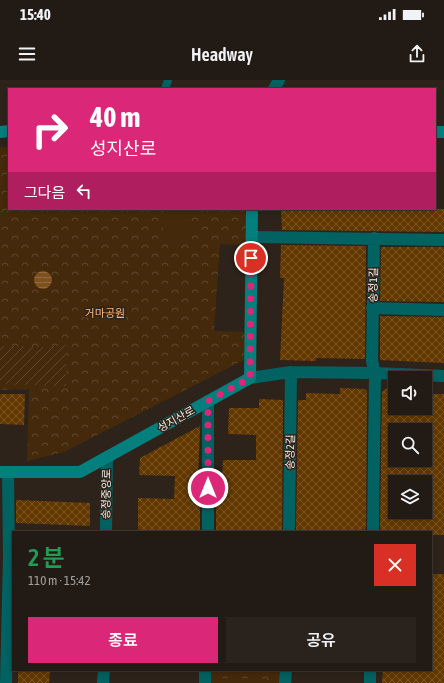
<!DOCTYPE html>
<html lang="ko">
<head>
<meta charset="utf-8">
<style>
	:root { --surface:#221a14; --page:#2a231d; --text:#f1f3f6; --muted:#a2a1a0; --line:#3f3834; --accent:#db2777 }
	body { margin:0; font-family:"Asap Condensed","Noto Sans KR",sans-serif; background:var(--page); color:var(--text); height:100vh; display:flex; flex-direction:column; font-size:15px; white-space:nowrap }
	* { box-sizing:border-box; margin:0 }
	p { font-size:13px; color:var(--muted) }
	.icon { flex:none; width:22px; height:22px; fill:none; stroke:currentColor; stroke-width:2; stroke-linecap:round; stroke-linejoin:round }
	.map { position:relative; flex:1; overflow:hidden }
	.details { position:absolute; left:12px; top:451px; width:420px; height:140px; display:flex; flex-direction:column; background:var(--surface); border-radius:0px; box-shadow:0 2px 6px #0003,0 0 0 1px var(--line) }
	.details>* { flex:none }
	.top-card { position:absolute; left:8px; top:8px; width:428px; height:122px; border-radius:0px; box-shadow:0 2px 6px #0003,0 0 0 1px var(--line); background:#db2777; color:#fff; overflow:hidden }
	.fabs { position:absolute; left:388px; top:291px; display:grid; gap:8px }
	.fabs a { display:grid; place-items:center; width:44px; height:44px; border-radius:0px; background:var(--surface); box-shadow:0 2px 6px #0003,0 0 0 1px var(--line); font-size:20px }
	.pin { position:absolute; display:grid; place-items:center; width:34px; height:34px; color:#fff; margin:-17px; border:2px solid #fff; border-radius:50%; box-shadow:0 1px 4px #0007 }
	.me { position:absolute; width:44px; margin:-22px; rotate:0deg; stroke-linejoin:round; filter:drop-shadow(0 0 3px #0008) }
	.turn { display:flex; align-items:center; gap:14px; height:84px; padding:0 16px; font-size:18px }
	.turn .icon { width:52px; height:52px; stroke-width:2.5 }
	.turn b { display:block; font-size:28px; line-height:34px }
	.then { display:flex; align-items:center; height:38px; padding:0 16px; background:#0003; gap:8px; font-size:15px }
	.round { display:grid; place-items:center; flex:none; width:42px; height:42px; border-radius:0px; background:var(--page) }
	.summary { display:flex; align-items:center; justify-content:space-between; height:68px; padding:0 16px }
	h1 { font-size:24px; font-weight:600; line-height:30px; color:#1e9e55 }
	.cta { display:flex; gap:8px; margin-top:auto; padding:8px 16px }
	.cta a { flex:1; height:46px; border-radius:0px; background:var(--accent); color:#fff; font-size:16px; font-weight:600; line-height:46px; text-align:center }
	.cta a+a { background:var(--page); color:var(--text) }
	.status { display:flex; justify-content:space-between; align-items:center; height:28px; padding:0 20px; background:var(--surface); direction:ltr }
	.status svg { height:11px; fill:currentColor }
	header { display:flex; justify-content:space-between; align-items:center; height:52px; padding:0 16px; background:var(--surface); font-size:18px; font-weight:600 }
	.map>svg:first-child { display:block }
	.park { fill:url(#park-crowns) }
	.garden { fill:url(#garden-furrows) }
	.pitch { fill:#45290b }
	.water { fill:url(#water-rules) }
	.building { fill:url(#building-cross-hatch); fill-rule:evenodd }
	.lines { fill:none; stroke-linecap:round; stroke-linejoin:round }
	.lane { stroke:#026261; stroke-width:8 }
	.street { stroke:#026261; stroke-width:12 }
	.secondary { stroke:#037f7e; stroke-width:12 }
	.route { stroke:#db2777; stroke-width:7; stroke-dasharray:0 12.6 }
	.labels { text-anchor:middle; stroke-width:3; stroke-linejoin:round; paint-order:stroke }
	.street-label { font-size:11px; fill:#f5eee8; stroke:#2d231a }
	.park-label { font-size:11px; fill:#fcba7a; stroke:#2d231a }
</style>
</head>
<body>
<div class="status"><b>15:40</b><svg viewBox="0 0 49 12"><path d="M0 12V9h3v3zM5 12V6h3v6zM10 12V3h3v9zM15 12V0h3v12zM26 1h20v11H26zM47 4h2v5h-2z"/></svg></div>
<header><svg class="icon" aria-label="menu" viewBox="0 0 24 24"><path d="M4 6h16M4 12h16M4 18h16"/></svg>Headway<svg class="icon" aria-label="share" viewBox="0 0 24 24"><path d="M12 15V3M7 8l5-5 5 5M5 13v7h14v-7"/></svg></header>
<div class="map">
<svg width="444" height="603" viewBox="0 0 444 603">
	<defs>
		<pattern id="park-crowns" width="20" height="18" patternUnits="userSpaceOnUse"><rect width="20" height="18" fill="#45290b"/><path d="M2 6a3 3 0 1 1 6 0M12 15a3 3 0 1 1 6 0" fill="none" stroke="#60482f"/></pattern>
		<pattern id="garden-furrows" width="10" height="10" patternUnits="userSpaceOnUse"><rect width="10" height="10" fill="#45290b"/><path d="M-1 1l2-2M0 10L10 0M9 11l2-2" fill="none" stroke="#60482f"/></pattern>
		<pattern id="water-rules" width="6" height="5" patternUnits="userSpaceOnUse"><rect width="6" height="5" fill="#7e5120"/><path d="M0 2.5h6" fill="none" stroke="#916a40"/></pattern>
		<pattern id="building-cross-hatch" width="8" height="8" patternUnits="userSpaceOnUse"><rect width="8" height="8" fill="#633800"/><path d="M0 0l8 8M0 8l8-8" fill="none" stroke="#7a5525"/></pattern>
	</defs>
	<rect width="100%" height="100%" fill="#2d231a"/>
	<path class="park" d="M0,67H9V129H251L248,165L220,164L214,251L246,252L244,280L64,372L27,381L29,309L0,310Z
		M210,590H283V603H210Z"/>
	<path class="garden" d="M66,265V306L0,304V266L44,267Z"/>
	<path class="pitch" d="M163,129H191L190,161H163Z
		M214,598L263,599V603H214Z"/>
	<path class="water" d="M34 200a9 9 0 1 1 18 0a9 9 0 1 1-18 0Z"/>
	<path class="building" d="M281,129H444V152L282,150Z
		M281,165L366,166L365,279L316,278V281L280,280L284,198H280Z
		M381,167H444V222L380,221Z
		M380,236L444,237V283L380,280Z
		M395,301V328H425V314H444V455H431V452H380L382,312ZM395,350H425V380H395ZM395,402H425V432H395Z
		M340,308L365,309L367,311L366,452H296L298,320H306V313L340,314Z
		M0,314H25L24,345L0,344Z
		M259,319L283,320L282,452H216V401H222L223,380H256V355L228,354L229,328H259Z
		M200,346L198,401H200V452H138V418L174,419L175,396L139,395L140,378Z
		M16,420L90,423V446L16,443Z
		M431,494H444V603H382L383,590H431Z
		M18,590H50L49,603H18Z"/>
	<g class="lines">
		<path class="lane" d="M165,9L168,0"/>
		<path class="street" d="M274,9L279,0
			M252,157L444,160
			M372,228L444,230
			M250,298L291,292L375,293L444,296
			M208,321V452
			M106,452L107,377
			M289,452L291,292
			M373,452L375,293L372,281L374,158
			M6,603L9,478L8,392
			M103,603L104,590
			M205,603V590
			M285,603L286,590
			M370,603V590"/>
		<path class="secondary" d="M0,52L9,51
			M435,52H444
			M0,392H80L250,298L252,129"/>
	</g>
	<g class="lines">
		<path class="route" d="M208,408V321L250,298L251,178"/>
	</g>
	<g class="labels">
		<g class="street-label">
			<text transform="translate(373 205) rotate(-89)" y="4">송정1길</text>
			<text transform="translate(176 339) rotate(-29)" y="4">성지산로</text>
			<text transform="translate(290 372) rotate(-89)" y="4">송정2길</text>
			<text transform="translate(106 414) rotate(-89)" y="4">송정중앙로</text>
		</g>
		<g class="park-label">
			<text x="105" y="237">거마공원</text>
		</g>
	</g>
</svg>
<div class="fabs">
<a><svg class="icon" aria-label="sound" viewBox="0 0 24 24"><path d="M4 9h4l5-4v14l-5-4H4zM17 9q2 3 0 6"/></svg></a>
<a><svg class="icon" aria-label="search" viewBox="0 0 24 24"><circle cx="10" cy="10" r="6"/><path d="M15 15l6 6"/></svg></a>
<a><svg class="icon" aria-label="layers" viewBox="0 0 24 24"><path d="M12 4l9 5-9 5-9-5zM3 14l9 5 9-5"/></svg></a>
</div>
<div class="pin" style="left:251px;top:178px;background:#d93025"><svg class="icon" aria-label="arrive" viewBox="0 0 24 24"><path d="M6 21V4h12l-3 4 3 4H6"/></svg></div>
<svg class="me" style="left:208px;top:408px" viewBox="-20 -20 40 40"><circle r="17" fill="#db2777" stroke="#fff" stroke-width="3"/><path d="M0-11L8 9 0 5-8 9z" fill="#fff"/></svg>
<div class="top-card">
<div class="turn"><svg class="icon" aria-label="right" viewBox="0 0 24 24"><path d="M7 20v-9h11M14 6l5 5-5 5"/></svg><div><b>40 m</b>성지산로</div></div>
<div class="then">그다음<svg class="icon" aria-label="left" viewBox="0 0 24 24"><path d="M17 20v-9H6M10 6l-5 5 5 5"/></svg></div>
</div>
<section class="details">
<div class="summary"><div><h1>2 분</h1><p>110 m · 15:42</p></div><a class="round" style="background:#d93025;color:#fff"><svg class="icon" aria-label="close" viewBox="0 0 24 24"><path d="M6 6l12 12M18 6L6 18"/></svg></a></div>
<div class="cta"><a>종료</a><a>공유</a></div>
</section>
</div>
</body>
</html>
